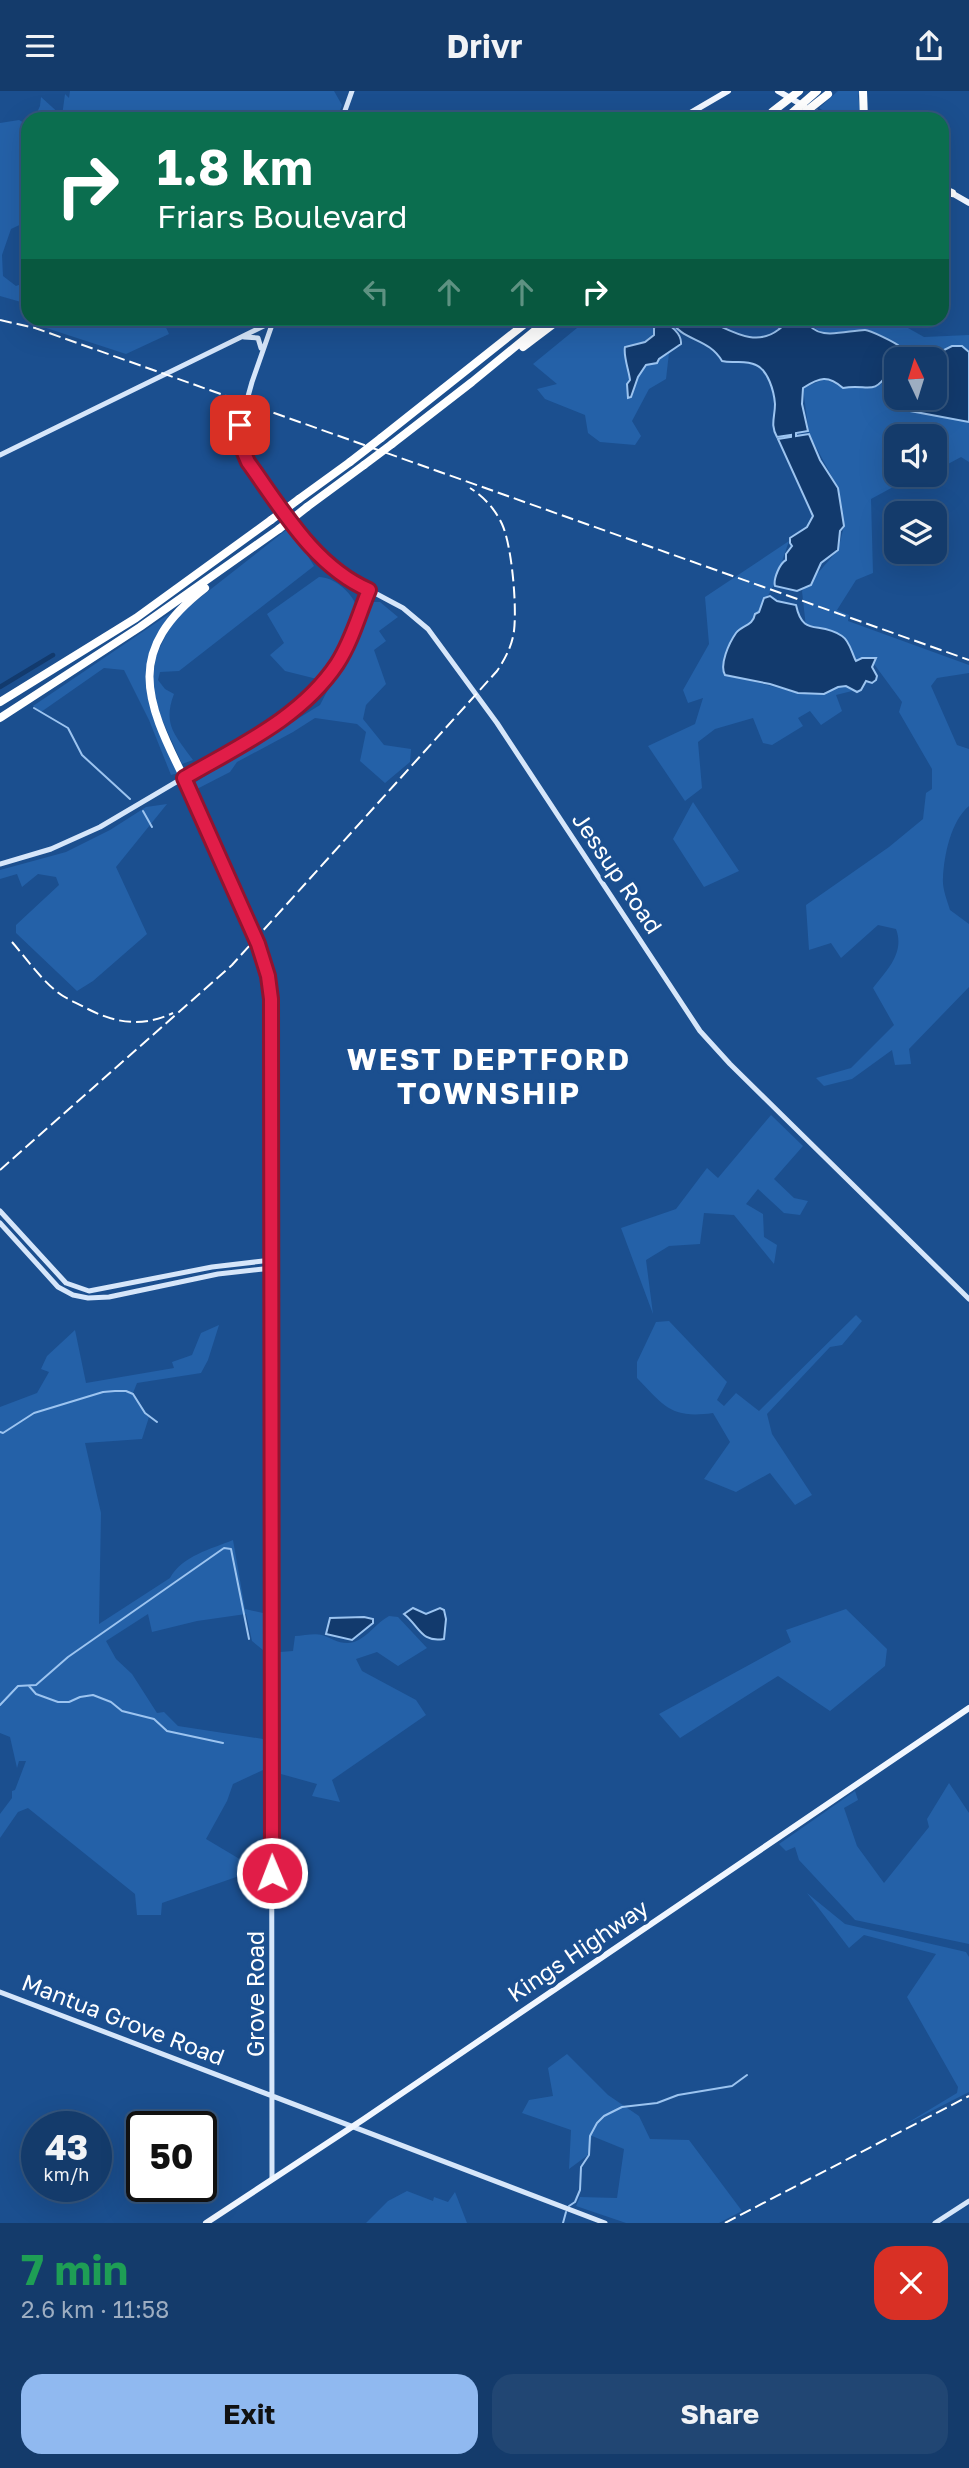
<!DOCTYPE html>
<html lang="en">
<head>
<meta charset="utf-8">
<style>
	:root { --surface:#143b6b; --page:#214673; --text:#f1f3f6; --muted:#9dadc1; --line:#33557e; --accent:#90b9f0 }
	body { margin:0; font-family:"Golos Text",sans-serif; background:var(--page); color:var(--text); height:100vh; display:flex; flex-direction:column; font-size:26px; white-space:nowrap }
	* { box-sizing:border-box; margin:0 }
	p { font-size:23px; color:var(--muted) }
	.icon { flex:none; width:38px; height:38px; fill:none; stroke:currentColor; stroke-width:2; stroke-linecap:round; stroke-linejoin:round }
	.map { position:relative; height:2132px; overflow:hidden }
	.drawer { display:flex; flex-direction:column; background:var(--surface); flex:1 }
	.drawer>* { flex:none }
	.guide { position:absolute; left:21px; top:21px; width:928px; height:214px; border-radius:21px; box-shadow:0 7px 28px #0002,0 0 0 2px var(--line); background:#0b6e4f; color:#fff; overflow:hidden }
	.needle { width:46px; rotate:356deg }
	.controls { position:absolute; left:884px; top:256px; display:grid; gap:14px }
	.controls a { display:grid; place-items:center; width:63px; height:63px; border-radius:14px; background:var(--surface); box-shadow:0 7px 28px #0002,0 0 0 2px var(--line); font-size:35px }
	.speed { position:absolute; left:21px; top:2020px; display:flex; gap:14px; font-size:35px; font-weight:700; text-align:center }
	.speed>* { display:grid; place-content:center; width:91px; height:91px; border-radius:50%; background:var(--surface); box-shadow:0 7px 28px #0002,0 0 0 2px var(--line); line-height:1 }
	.speed small { font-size:18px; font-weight:400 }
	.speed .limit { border:4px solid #111; border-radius:10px; background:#fff; color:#111 }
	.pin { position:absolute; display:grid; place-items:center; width:60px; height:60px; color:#fff; margin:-30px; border-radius:14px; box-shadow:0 4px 10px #0006 }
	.me { position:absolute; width:77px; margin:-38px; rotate:359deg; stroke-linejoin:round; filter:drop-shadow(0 0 5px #0008) }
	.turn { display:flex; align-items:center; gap:24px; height:147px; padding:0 21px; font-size:32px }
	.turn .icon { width:91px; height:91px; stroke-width:2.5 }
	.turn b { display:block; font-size:49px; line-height:60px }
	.lanes { display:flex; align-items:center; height:66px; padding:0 21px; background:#0003; justify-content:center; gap:35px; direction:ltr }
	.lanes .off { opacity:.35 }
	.round { display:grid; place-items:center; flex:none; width:74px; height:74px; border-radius:21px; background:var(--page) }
	.headline { display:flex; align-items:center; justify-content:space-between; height:119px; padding:0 21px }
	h1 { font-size:42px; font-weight:700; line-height:52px; color:#1e9e55 }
	.cta { display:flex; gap:14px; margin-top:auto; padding:14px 21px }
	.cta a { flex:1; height:80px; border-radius:21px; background:var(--accent); color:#111; font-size:28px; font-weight:700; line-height:80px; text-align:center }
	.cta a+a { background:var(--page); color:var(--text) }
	header { display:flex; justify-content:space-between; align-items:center; height:91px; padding:0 21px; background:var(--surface); font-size:32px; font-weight:700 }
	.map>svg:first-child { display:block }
	.green { fill:#2461a8 }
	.water { fill:#123a6d; stroke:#9cc4f0; stroke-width:2 }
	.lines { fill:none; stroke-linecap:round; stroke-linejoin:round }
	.stream { stroke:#9cc4f0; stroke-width:2 }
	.canal { stroke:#123a6d; stroke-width:4.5 }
	.secondary { stroke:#d6e6fa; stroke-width:5 }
	.primary { stroke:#f0f6ff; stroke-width:6 }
	.highway { stroke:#fff; stroke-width:8 }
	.rail { stroke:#fff; stroke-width:2; stroke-dasharray:12 5; stroke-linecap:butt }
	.highway-bridge { stroke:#fff; stroke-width:8 }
	.route-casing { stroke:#92132f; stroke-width:18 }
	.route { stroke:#e11d48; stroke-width:12 }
	.labels { text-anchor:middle; stroke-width:7; stroke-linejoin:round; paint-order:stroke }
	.street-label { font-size:23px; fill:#fff; stroke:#1b4f8f }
	.district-label { font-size:30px; font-weight:bold; letter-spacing:2px; fill:#fff; stroke:#1b4f8f }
</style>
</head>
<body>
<header><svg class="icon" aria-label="menu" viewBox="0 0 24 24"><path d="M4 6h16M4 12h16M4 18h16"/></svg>Drivr<svg class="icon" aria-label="share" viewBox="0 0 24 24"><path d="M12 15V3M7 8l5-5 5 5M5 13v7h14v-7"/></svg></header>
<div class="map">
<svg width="969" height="2132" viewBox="0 0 969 2132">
	<rect width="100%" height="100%" fill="#1b4f8f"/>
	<path class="green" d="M70,0H334L342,14L337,28H34L40,15L41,6L62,25L65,3L69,7Z
		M838,0H860L858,5L862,28H838L819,17Z
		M19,29L28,34V130L11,138L2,164L3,185L16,195L24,192L28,181V213L0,205V32Z
		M35,228H162L169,243L126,263L34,233Z
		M588,228H689L681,238L676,240L681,252L669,262L666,288L649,298L632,330L641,345L635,354L600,351L588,342L585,324L545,308L537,298L557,293L533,273Z
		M806,228H819V231H852L853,228H892L924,246L969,244V261L954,255L928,267L896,268V280L891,278L899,259L895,251L867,239L822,242L807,231Z
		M888,282L893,285L884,301L889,316L969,330V371L961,366L935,380L934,345H896V383H929L918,389L899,387L895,395L871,408L873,482L856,489L837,519L849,524L848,530L969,574V582L937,587L931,595L957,654L969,658V715C951,730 944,764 943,787C942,797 947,809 950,819L969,833V896L909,958L911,973L895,974L892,959L852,988L824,995L816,987L851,977L894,934L873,897C887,879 905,862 896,838L878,834L841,867L831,852L809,859L806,814L889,756L923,728L926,702L932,698V678L899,621L902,611L874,573V567L855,569L843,546L806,536L802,500L838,459L844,435L838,397L809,343L803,297L825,288L844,297L880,294Z
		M290,436L314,475L179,580L160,581L158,589L165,598L174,603C162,634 176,645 193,669L182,673L160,624L152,594L156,565L174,527Z
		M789,450L774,494L754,529L736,542L724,567V583L798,602L846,595L852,600L836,604L842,620L821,634L810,620L798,627L803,635L772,654L763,652L753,627L715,638L698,651L702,697L685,710L648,655L695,633L703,607L688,612L683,599L709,553L705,506Z
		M319,486C334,486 351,501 356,514L339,554L317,588L285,580L270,564L284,552L267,523Z
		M373,511H380L398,526L379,540L386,550L374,559L386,593L366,614L363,628L384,654L411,658L410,671L385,692L360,670L366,641L357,633L315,627L293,641L237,671L230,681L195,699L194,692L320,614Z
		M172,521C126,583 149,619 178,682L171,684L149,629L124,579L104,577L41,621L33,615Z
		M693,711L739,780L704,796L673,748Z
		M167,713L116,776L147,843L93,890L77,900L16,842V834L59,794L56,786L38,783L22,796L17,783L0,788V779L66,761L110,739L146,716Z
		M771,1024L803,1055L774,1088L794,1107L808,1110L800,1124L784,1122L758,1098L746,1113L763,1123L764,1146L777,1154L774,1173L734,1124L704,1122L700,1153L669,1155L646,1169L653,1223L621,1137L676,1118L707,1077L718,1087Z
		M856,1224L862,1230L842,1254L830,1256L767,1323L772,1343L812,1404L795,1414L770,1382L736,1401L704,1388L730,1351L713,1322C671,1328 664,1315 637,1287V1271L656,1231L669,1230L727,1291L717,1309L724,1315L736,1302L759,1320Z
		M219,1234L208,1269L201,1282L137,1292L133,1302L149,1326L142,1348L85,1352L101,1422L99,1533L170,1487C182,1465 211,1458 233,1449L245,1518L263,1522V1559L252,1550L246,1523L197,1530L152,1541L148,1523L106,1550L116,1568L132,1583L157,1622L164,1621L178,1635L263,1648V1679L233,1693L227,1710L206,1748L258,1779L264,1777L265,1797L242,1784L162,1812L161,1824H137L135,1803L28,1717L18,1721L0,1747V1723L12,1707V1700L15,1699L26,1670H19L17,1677L10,1646L0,1642V1316L37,1302L49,1281L41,1278L47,1265L75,1239L86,1292L174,1277L172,1271L192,1264L201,1242Z
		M846,1518L887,1558L885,1575L830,1620L778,1585L680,1647L659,1623L791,1551L786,1539Z
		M389,1525L398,1526L427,1557L398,1575L377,1561L356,1568L362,1580L416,1609L426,1624L332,1689L340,1711L312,1705L317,1693L281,1683L280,1561L293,1560L295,1545C303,1545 314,1542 322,1544C331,1547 342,1555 354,1551C368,1546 376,1532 389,1525Z
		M949,1692L969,1722V1853L855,1829L799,1769L795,1756L786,1760L779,1753L855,1700L858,1709L844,1717L857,1755L884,1792L929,1736L927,1728Z
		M807,1802L845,1833L966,1861L969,1866V2001L904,2034L957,2002L958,1996L907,1906L936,1863L864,1844L849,1857Z
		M567,1963L608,2004L639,2025L650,2048L689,2049L742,2120L719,2132H626L576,2115L580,2106L617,2107L624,2058L592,2045L588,2064L569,2078L571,2039L522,2022L529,2009L553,2005L548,1977Z
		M407,2100L433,2110L434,2106L448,2111L455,2101L467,2132H366L388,2110Z"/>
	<path class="water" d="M670,228C679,227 694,225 703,228C727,236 753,258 778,239C783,235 786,233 789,228H806C815,252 847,239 865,239C870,239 896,252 899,255L891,277L896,280V306H934V268L905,267H928L952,255H962L969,261V331L889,316L884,302L893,285L888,282C873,306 867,292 843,297C828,284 820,286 803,297L802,313L808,340L796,342V345L809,343L820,369L838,397L844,435L840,440L838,459L821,472L811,494L797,500L775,495C773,488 780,472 786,469V463L792,455L790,452V447L807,436L813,425L778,348L791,346V344L777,346C770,334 775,326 775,313C774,300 768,279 756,274C744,268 733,273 722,270C708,246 682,251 670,228Z
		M661,230C670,233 682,243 681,253L659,268L657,272L646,274L638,286L631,306L628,307L627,293L630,289C629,280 623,264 625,256L645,251L654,244V237Z
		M770,505L777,510L796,514C803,547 819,529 842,545C850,550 852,563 856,570L862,567H876L872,576L877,585L876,589L872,592L866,590L861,599L857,601L846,595L838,596L824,603L798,602L770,593L725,584C719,574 729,552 736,542C742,534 753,535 755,523L759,521L764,507Z
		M413,1517L426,1523L440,1517L444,1519L446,1528L444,1548C421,1552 420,1536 404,1523Z
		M364,1526L373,1528V1532L352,1549L326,1543L330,1527Z"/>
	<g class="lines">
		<path class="stream" d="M34,617L68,637L82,664L130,708
			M143,720L152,736
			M0,1341L3,1342L34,1322L103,1301L115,1300H126L133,1303L145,1322L157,1331
			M29,1595L36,1603L58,1611H69L80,1606L93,1604L111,1611L122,1620L154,1628L167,1640L223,1652
			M0,1614L18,1595L36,1594L68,1566L224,1457L231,1458L249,1548
			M569,2115L575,2111L580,2099L581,2076L589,2064L590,2045L597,2032L604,2025L622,2016L657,2012L678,2004L732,1995L747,1984
			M563,2132L566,2121"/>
		<path class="canal" d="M0,596L53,564"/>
		<path class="secondary" d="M342,28L352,0
			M274,228L252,291L240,334L242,357L248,371L310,454L326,473L341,484L403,517L428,538L497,632L700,940L730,973L969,1208
			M244,246L258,247L261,257
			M0,364L278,228
			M184,687L258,853L268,885L271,908L272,2088
			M0,773L51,758L100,736L288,625L320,595L338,572L350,549L369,499
			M0,1120L66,1192L89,1200L212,1176L272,1169
			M0,1132L58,1196L73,1204L88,1207L109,1206L218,1183L272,1177
			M0,1901L605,2132
			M935,2132L969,2110"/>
		<path class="primary" d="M778,0L804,15
			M680,28L728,0
			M950,101L969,112
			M206,2132L364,2028L969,1617"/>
		<path class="highway" d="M863,0L864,28
			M817,23L821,28
			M942,98L952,102
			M523,256L560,228
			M381,347L531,228
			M392,353L472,291L549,228
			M299,408L350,371
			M307,416L364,374
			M0,611L136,527L271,429
			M0,627L140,536L279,438
			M184,687C144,607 125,559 205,497"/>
		<path class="rail" d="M0,229L35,237L969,569
			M12,851C26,867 39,886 56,900C64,907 75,911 84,916C114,932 141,937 173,922
			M0,1079L232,874L497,580C505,568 512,555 514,540C517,515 512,455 502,433C495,418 484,406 470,397
			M725,2132L969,2005"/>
		<path class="highway-bridge" d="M772,21L799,0
			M799,26L828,3
			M786,27L817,0
			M350,371L381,347
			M364,374L392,353
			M271,429L299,408
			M279,438L307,416"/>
	</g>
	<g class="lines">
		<defs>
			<path id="route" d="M240,334L242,357L248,371C282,418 314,475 369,499C359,523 352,550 337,573C301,627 239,655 184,687L258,853L268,885L271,908L272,1782"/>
		</defs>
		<use href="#route" class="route-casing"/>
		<use href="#route" class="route"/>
	</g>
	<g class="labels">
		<g class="street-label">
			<text transform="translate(617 782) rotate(56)" y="8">Jessup Road</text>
			<text transform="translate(578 1860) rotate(-34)" y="8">Kings Highway</text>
			<text transform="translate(256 1903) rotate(-90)" y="8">Grove Road</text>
			<text transform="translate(123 1929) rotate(21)" y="8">Mantua Grove Road</text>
		</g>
		<g class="district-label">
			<text x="489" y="979">WEST DEPTFORD<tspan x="489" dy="34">TOWNSHIP</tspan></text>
		</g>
	</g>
</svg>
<div class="controls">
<a><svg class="needle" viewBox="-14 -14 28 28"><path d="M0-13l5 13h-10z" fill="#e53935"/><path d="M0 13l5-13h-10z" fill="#9dadc1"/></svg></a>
<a><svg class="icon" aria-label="sound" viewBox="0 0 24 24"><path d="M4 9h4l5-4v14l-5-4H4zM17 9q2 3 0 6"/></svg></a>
<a><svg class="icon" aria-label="layers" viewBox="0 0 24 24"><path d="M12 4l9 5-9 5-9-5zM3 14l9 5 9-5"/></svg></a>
</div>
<div class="speed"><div>43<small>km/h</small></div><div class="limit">50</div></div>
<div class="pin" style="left:240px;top:334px;background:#d93025"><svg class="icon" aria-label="arrive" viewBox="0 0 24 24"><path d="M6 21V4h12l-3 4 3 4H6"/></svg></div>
<svg class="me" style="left:272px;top:1782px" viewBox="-20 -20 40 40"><circle r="17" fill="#e11d48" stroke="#fff" stroke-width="3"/><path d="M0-11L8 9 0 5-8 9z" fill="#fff"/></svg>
<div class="guide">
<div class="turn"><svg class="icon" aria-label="right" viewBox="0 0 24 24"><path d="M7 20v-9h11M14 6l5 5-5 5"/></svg><div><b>1.8 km</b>Friars Boulevard</div></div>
<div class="lanes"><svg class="icon off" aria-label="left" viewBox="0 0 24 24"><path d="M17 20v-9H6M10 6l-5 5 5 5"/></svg><svg class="icon off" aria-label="ahead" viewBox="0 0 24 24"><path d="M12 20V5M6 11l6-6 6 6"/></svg><svg class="icon off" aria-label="ahead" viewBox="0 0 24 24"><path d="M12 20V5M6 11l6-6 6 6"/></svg><svg class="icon" aria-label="right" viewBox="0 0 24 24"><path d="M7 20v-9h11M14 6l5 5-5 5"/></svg></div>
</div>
</div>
<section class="drawer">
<div class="headline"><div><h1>7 min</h1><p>2.6 km · 11:58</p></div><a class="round" style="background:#d93025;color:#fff"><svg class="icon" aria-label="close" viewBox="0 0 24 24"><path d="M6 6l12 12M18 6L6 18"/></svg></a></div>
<div class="cta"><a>Exit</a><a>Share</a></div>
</section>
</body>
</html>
